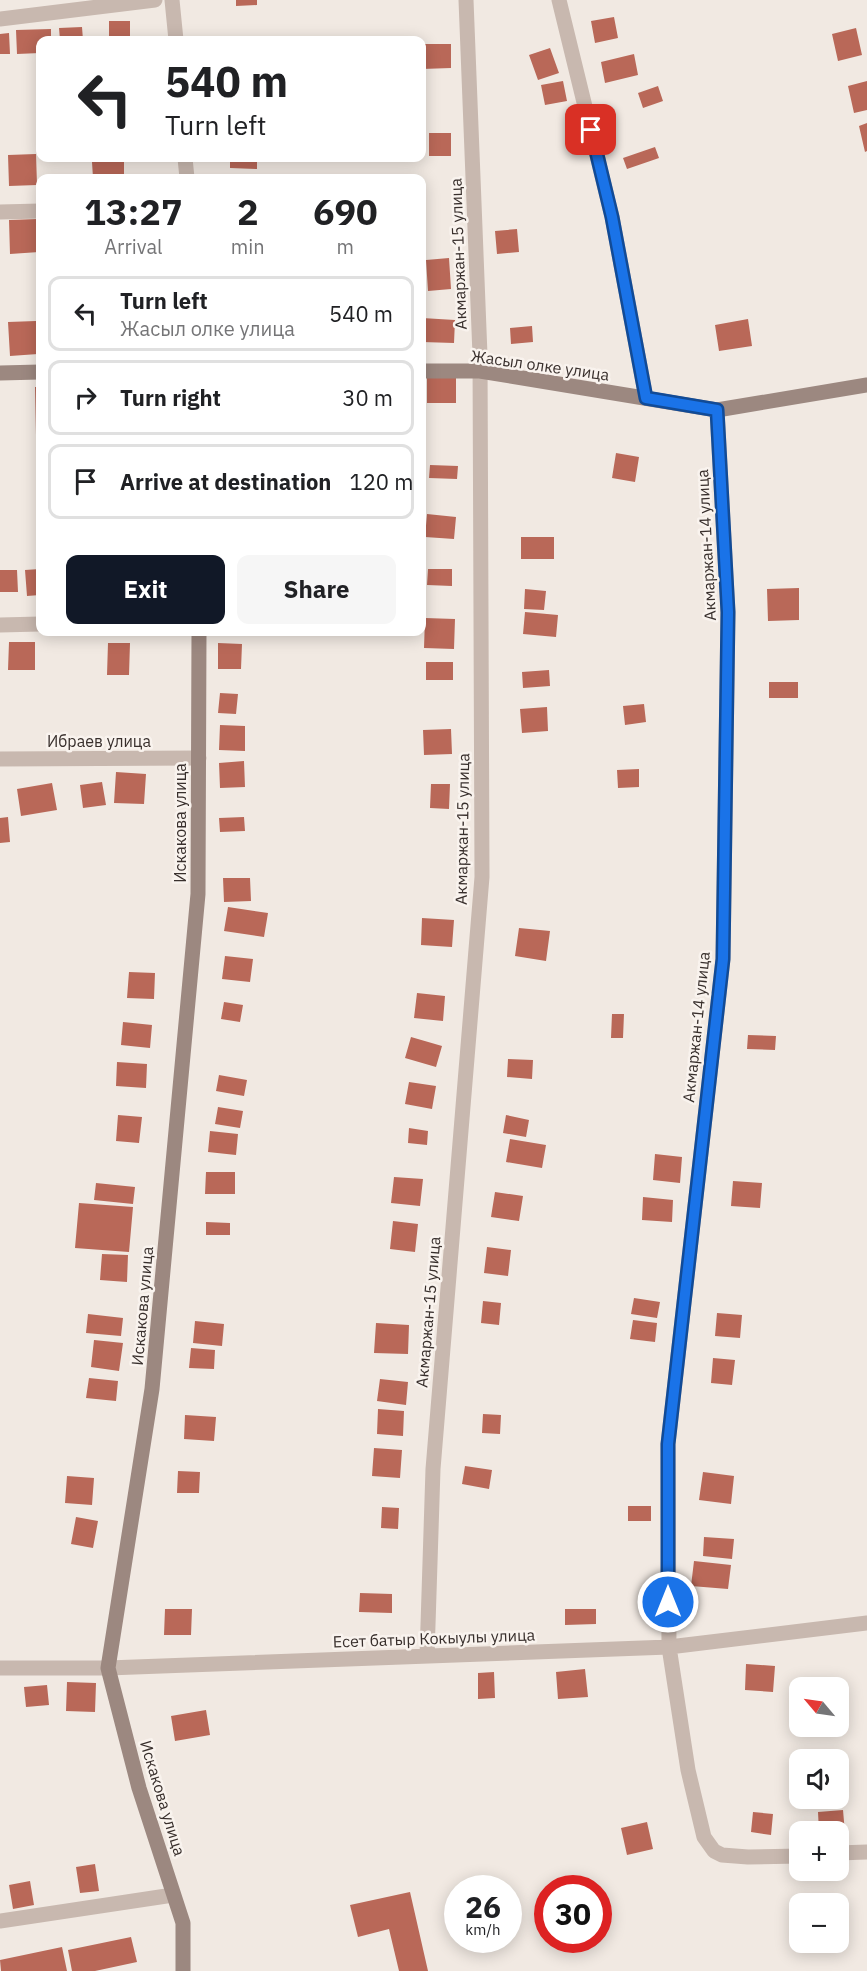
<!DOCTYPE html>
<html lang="en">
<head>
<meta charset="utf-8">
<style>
	:root { --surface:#fff; --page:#f6f6f6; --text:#202124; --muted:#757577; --line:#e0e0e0; --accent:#111827 }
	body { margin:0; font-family:"IBM Plex Sans",sans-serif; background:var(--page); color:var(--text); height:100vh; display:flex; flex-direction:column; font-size:22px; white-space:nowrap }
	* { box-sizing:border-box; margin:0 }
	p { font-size:20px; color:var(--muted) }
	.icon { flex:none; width:33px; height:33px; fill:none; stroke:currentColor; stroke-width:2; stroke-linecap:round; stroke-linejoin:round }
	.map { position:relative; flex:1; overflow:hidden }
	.details { position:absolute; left:36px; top:174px; width:390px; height:462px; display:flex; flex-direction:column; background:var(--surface); border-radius:12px; box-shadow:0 3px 15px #0003 }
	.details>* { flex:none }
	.guide { position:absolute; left:36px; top:36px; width:390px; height:126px; border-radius:12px; box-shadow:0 3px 15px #0003; background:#fff; color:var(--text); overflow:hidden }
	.needle { width:39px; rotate:299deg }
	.buttons { position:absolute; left:789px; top:1677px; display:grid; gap:12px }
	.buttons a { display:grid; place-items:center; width:60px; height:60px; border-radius:12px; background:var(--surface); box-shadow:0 3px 15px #0003; font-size:30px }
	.speed { position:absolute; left:444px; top:1875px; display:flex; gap:12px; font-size:30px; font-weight:700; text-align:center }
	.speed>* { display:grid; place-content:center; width:78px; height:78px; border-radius:50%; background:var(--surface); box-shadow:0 3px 15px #0003; line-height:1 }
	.speed small { font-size:15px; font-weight:400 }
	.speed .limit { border:9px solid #d22; background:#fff; color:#111 }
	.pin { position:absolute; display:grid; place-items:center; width:51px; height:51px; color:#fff; margin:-26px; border-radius:12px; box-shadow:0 3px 9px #0006 }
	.me { position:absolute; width:66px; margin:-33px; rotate:0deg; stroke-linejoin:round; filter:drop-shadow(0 0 4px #0008) }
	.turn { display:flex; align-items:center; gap:21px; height:126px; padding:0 30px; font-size:27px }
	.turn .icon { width:78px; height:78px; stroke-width:2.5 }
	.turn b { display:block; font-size:42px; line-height:51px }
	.eta { display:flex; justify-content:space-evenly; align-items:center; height:102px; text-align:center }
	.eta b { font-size:36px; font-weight:700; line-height:42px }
	.action { display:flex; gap:12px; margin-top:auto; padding:12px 30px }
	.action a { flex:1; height:69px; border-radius:12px; background:var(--accent); color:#fff; font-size:24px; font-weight:700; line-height:69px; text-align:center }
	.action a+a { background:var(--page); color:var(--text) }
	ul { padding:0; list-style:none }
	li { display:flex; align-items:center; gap:18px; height:75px; margin:0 12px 9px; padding:0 18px; border:3px solid var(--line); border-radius:12px }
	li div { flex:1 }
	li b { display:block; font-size:22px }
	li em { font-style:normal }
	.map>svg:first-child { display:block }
	.building { fill:#b96858 }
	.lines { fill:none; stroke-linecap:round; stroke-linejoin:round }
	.street { stroke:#c8b8af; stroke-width:15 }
	.secondary { stroke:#9c8880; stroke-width:15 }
	.route-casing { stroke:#114b97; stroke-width:15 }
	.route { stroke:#1a73e8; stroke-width:10 }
	.labels { text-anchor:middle; stroke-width:5; stroke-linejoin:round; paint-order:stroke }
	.street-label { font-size:16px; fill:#382f2c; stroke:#f9f3ee }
</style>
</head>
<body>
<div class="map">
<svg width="867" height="1971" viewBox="0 0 867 1971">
	<rect width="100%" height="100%" fill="#f1e9e2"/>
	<path class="building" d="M236,0H257V5L236,6Z
		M614,17L618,38L595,43L591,21Z
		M109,21H130V40H109Z
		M82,27L83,40H60L59,28Z
		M856,28L862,55L838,61L832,34Z
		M51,29V40H40V53L17,54L16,30Z
		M9,33L10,54H0V34Z
		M422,44H451V68L422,69Z
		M550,48L559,73L538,80L529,55Z
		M634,54L638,75L605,83L601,62Z
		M563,81L567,101L545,105L541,85Z
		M867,81V110L854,113L848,86Z
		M658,86L663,101L643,108L638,93Z
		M867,123V151L865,152L859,126Z
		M429,133H451V156H429Z
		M655,147L659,158L627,169L623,158Z
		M36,154L37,185L9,186L8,155Z
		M230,158H257V169L230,168Z
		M124,161V178H93L92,162Z
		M37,219L39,252L10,254L9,220Z
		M517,229L519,252L497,254L495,231Z
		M449,258L451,289L428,291L426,260Z
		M422,318L455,320L454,343L422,342Z
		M748,319L752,346L719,351L715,325Z
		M36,321L38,354L10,356L8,322Z
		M532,326L533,342L511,344L510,328Z
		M427,378H456V403H427Z
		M35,387H40V435H36Z
		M616,453L639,457L635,482L612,478Z
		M430,465L458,466L457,479L429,478Z
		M427,514L456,517L454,539L425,537Z
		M521,537H554V559H521Z
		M40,569V595L27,596L25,570Z
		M428,569H452V586L427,585Z
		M0,570H17L18,592H0Z
		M799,588V620L768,621L767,589Z
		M525,589L546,591L544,610L524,609Z
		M525,612L558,615L556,637L523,634Z
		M425,618L455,619L454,649L424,648Z
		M9,642H35V670H8Z
		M108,643H130L129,675H107Z
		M218,643L242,644L241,669H218Z
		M426,662H453V680H426Z
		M549,670L550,686L523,688L522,672Z
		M769,682H798V698H769Z
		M220,693L238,694L236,714L218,713Z
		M644,704L646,722L625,725L623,706Z
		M547,707L548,731L522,733L520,709Z
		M220,725L245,726V751L219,750Z
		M451,729L452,754L424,755L423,730Z
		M244,761L245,787L220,788L219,763Z
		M639,769V787L618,788L617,770Z
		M116,772L146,774L144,804L114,803Z
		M102,782L106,805L83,808L80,785Z
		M52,783L57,810L21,816L17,789Z
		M431,784H450L449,809L430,808Z
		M8,817L10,842L0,843V818Z
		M244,817L245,831L220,832L219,818Z
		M223,878H250L251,901L224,902Z
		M228,907L268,913L264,937L224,931Z
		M422,918L454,920L452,947L421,945Z
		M519,928L550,931L546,961L515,956Z
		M225,956L253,959L250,982L222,979Z
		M129,972L155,973L154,999L127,998Z
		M417,993L445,996L443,1021L414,1018Z
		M224,1002L243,1005L240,1022L221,1019Z
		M612,1014H624L623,1038H611Z
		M123,1022L152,1025L150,1048L121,1045Z
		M748,1035L776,1036L775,1050L747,1049Z
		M411,1037L442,1046L436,1067L405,1058Z
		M508,1059L533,1060L532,1079L507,1077Z
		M117,1062L147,1064L146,1088L116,1086Z
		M219,1075L247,1080L244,1096L216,1091Z
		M409,1082L436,1086L432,1109L405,1104Z
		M218,1107L243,1111L240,1128L215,1124Z
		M118,1115L142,1117L139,1143L116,1141Z
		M506,1115L529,1120L526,1137L503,1133Z
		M409,1128L428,1131L427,1145L408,1143Z
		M210,1131L238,1134L236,1155L208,1152Z
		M510,1139L546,1145L542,1168L506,1162Z
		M655,1154L682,1157L680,1183L653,1180Z
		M206,1172H235V1194H205Z
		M394,1177L423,1179L420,1206L391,1203Z
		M733,1181L762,1183L760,1208L731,1206Z
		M96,1183L135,1187L133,1204L94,1200Z
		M495,1192L523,1196L519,1221L491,1217Z
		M643,1197L673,1200L672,1222L642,1220Z
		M79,1203L133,1207L129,1252L75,1248Z
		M393,1221L418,1224L415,1252L390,1249Z
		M206,1222L230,1223V1235H206Z
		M487,1247L511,1250L508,1276L484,1273Z
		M102,1254L128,1255L127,1282L100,1280Z
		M634,1298L660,1302L657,1318L631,1314Z
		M483,1301L501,1303L499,1325L481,1323Z
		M717,1313L742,1315L740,1338L715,1336Z
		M88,1314L123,1318L121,1336L86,1333Z
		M633,1320L657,1323L655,1342L630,1339Z
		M195,1321L224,1324L222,1346L193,1343Z
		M376,1323L409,1325L408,1354L374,1353Z
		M94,1340L123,1343L119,1371L91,1367Z
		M191,1348L215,1350L214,1369L189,1368Z
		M713,1358L735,1360L732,1385L711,1383Z
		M89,1378L118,1381L116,1401L86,1398Z
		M380,1379L408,1382L406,1405L377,1401Z
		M378,1409L404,1411L403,1436L377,1434Z
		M483,1414L501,1415L500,1434L482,1433Z
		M185,1415L216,1417L214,1441L184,1439Z
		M374,1448L402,1450L400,1478L372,1476Z
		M465,1466L492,1470L489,1489L462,1484Z
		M178,1471L200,1472L199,1493H177Z
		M703,1472L734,1476L731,1504L699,1500Z
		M67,1476L94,1478L92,1505L65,1503Z
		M628,1506H651V1521H628Z
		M382,1507L399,1508L398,1529L381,1528Z
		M76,1517L98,1521L93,1548L71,1544Z
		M704,1537L734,1539L732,1559L703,1556Z
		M694,1561L731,1565L728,1589L691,1586Z
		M360,1593L392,1594V1613L359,1612Z
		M165,1609H192L191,1635H164Z
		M565,1609H596V1624L565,1625Z
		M746,1664L775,1666L773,1692L745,1690Z
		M585,1669L588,1697L558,1699L556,1672Z
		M494,1672L495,1698L478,1699V1673Z
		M67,1682L96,1683L95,1712L66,1711Z
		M47,1685L49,1705L26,1707L24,1687Z
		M206,1710L210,1735L175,1741L171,1716Z
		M843,1810L845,1833L819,1832L818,1812Z
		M753,1812L773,1814L771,1835L751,1832Z
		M647,1822L653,1849L627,1855L621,1828Z
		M95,1864L99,1891L80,1893L76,1867Z
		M30,1881L34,1905L13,1909L9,1885Z
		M410,1892L428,1971H399L389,1929L358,1937L350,1905Z
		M131,1937L137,1962L95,1971H72L68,1950Z
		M62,1947L67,1971H1L0,1960Z"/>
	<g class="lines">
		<path class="street" d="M172,0L176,40
			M559,0L612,217L646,398
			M0,19L155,0
			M185,158L187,178
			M0,212L40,211
			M717,410L728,613L723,959L668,1444L669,1647L688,1770L704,1837L714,1851L722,1855L748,1857L800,1856
			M0,625L40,624
			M0,759L199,758
			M427,1656L433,1469L482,877L480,355L466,0
			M0,1668H108L669,1647L867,1623
			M838,1853L867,1852
			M0,1921L173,1895"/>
		<path class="secondary" d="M422,371H480L717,410L867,385
			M0,373L40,372
			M183,1971V1923L139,1788L108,1668L152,1389L198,894L199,632"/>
	</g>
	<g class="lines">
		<defs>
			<path id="route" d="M591,130L612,217L646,398L717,410L728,612L723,959L668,1444V1602"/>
		</defs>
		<use href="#route" class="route-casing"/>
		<use href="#route" class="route"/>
	</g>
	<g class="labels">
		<g class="street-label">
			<text transform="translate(458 254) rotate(-92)" y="6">Акмаржан-15 улица</text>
			<text transform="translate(540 365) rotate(8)" y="6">Жасыл олке улица</text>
			<text transform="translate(706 545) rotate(-93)" y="6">Акмаржан-14 улица</text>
			<text x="99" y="747">Ибраев улица</text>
			<text transform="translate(180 823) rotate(-90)" y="6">Искакова улица</text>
			<text transform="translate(462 829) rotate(-89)" y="6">Акмаржан-15 улица</text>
			<text transform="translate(696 1027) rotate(-84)" y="6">Акмаржан-14 улица</text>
			<text transform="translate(142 1306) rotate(-85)" y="6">Искакова улица</text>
			<text transform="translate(428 1312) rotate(-85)" y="6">Акмаржан-15 улица</text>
			<text transform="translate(434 1638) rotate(-2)" y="6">Есет батыр Кокыулы улица</text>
			<text transform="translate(163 1798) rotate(73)" y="6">Искакова улица</text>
		</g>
	</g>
</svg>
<div class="buttons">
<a><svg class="needle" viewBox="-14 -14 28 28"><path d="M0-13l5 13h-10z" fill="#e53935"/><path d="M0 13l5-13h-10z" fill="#757577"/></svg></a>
<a><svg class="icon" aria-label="sound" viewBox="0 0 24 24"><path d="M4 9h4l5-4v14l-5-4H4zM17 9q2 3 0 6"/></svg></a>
<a>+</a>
<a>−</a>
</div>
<div class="speed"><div>26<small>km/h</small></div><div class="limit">30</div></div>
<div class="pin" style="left:591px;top:130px;background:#d93025"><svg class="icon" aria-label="arrive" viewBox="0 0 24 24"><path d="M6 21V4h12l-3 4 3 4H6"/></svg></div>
<svg class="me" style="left:668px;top:1602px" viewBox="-20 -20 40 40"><circle r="17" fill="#1a73e8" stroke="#fff" stroke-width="3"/><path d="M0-11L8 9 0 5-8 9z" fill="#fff"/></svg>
<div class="guide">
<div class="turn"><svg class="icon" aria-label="left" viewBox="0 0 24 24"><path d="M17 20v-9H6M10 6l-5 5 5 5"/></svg><div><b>540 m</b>Turn left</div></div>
</div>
<section class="details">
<div class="eta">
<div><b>13:27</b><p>Arrival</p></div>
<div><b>2</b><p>min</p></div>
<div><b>690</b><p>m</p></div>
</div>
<ul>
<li><svg class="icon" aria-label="left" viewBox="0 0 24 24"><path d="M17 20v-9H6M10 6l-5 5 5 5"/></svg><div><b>Turn left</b><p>Жасыл олке улица</p></div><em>540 m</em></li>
<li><svg class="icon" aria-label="right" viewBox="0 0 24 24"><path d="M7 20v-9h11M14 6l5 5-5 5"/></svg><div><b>Turn right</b></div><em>30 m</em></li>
<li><svg class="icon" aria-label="arrive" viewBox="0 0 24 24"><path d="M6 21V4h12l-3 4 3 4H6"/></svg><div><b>Arrive at destination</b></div><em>120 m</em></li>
</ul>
<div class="action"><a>Exit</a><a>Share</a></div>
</section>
</div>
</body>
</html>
